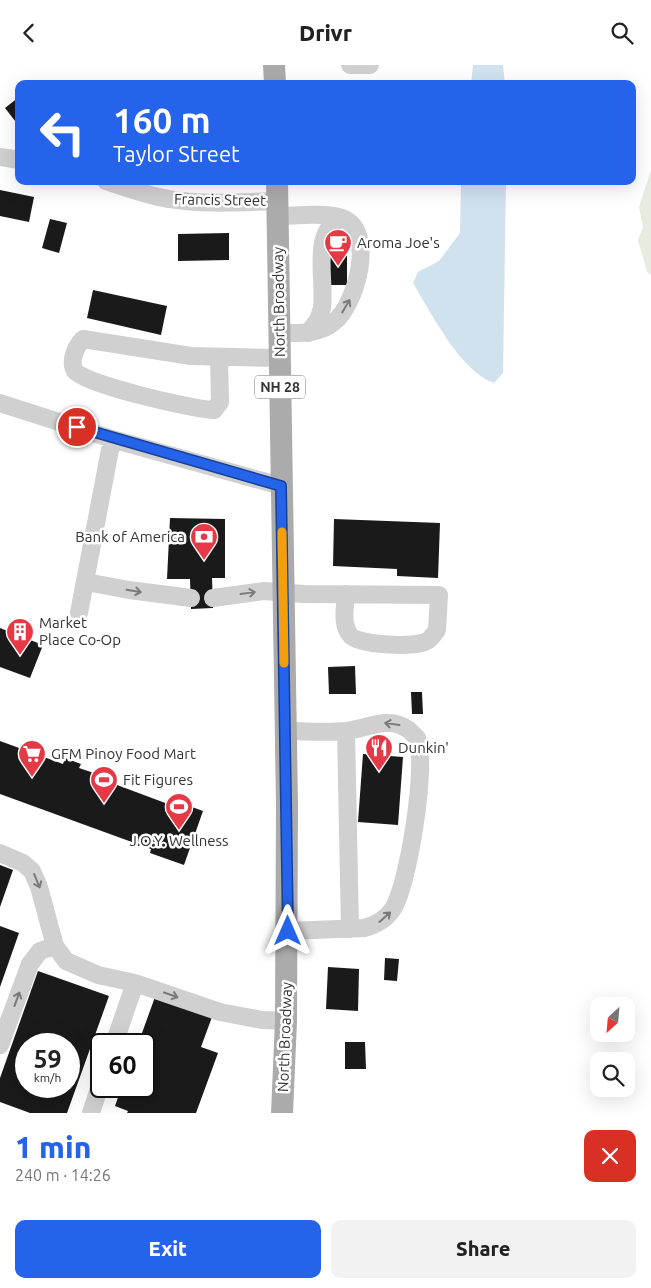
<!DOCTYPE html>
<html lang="en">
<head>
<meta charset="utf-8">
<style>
	:root { --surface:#fff; --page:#f2f2f2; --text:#222; --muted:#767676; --accent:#2563eb }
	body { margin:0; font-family:Ubuntu,sans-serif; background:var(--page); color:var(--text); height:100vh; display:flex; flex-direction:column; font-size:19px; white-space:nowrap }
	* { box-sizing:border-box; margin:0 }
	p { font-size:16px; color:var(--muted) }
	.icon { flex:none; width:28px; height:28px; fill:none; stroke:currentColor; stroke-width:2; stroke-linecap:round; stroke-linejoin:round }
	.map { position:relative; height:1048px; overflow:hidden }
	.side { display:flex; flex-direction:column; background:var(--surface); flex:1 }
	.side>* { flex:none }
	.hud { position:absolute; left:15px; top:15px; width:621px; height:105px; border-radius:10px; box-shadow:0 5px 20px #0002; background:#2563eb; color:#fff; overflow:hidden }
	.needle { width:32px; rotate:206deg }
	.controls { position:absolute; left:590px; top:932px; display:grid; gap:10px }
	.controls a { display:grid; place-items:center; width:45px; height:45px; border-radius:10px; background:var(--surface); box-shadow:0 5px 20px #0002; font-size:25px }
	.speed { position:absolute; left:15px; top:968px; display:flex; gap:10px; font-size:25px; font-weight:700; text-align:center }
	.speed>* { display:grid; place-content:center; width:65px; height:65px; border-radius:50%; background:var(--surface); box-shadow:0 5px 20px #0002; line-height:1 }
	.speed small { font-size:12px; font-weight:400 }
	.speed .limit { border:2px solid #111; border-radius:8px; background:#fff; color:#111 }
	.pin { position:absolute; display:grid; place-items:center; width:42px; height:42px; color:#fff; margin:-21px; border:2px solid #fff; border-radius:50%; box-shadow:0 1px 5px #0007 }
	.me { position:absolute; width:55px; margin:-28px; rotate:0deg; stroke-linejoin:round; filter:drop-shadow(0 0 4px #0008) }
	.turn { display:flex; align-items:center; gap:18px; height:105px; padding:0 15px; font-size:22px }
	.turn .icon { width:65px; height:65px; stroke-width:2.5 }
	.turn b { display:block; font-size:35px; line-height:42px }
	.round { display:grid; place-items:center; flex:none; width:52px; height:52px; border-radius:10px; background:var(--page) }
	.summary { display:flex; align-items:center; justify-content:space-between; height:85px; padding:0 15px }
	h1 { font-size:30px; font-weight:800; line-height:38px; color:var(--accent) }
	.primary-button { display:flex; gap:10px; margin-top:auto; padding:10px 15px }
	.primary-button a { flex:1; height:58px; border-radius:10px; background:var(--accent); color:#fff; font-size:20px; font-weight:800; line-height:58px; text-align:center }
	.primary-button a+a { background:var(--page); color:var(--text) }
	header { display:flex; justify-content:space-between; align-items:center; height:65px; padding:0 15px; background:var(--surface); font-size:22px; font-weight:800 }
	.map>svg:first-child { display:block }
	.green { fill:#e6ecdf }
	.water { fill:#cfe2ee }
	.building { fill:#1a1a1a; fill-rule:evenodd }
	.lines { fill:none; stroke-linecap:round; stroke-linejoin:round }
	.minor { stroke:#d0d0d0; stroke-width:18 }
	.major { stroke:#ababab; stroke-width:22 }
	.oneway { stroke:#7a7a7a }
	.route-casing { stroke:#184099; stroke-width:12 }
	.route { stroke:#2563eb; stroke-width:9 }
	.slow { stroke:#f59e0b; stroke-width:9 }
	.labels { text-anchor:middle; stroke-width:5; stroke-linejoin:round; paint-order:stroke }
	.shield { fill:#fff; stroke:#707070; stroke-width:1 }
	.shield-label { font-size:14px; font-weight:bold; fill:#333 }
	.street-label { font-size:15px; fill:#333; stroke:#fff }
	.poi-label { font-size:15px; fill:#333; stroke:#fff; text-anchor:start }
</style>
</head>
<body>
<header><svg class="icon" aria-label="back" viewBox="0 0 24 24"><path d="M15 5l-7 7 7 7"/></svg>Drivr<svg class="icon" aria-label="search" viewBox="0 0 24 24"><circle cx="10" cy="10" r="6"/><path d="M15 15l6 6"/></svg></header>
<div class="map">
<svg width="651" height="1048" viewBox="0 0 651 1048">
	<rect width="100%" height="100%" fill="#fff"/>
	<path class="green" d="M651,105V210L647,207L638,175L643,162L639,142Z"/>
	<path class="water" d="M473,0H503L505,19H471Z
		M461,116H506L503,308L494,318C461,307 431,248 413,218L418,207L439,196L460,168Z"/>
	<path class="building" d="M19,32V61L5,43Z
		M0,125L34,132L29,157L0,151Z
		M50,154L67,158L59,188L42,183Z
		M229,168V195L178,196V169Z
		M347,183V220H330L329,184Z
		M93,225L167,241L161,270L87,253Z
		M170,453L225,454V513H212L213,543L191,544L190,514H167Z
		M334,454L440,458L438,513L397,511V504L333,501Z
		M0,563L43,580L30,613L0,602Z
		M355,601L356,629H329L328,602Z
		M411,627H422L423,649H412Z
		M0,676L63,699L65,693L81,699L79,703L94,708L93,711L168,739L170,734L203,746L184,800L150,788L151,784L0,729Z
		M363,689L403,692L398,760L358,757Z
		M0,800L13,805L0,842Z
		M0,861L19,868L0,922Z
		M385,893L399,894L397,916L384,915Z
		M328,902L359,904L358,946L326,944Z
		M38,906L109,931L67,1048H30L0,1037V1013ZM26,979H69V1021H26Z
		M155,932L212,952L201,982L218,988L196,1048H127L128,1046L115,1041L122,1021H144V979H138Z
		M345,977H365L366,1004H345Z"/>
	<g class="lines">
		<path class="minor" d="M350,0H370
			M0,92L19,95
			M106,116C127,123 148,131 169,134C204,140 242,137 277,136
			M277,151C295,151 326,147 342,153C377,166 356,240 334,257C319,270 298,268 279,268
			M308,268L318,255L322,243C326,215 310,166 342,153
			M219,292L220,337L214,345C196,345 83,319 75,306C69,296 76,281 83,274L191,291L280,293
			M0,338L112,374L281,421
			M86,517L129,525L191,533
			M213,533L264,526L304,529L439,530L437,565C434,569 431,574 427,576C415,583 360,580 351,571C341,560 345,543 346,529
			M79,548L112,374
			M286,666C306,666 327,668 347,666C368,663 389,650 409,665C411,667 415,671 417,673C428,697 408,824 392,845C385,855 376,860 364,863L287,866
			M346,666L350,864
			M0,788L23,798L32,806L39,822L55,881L66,896L98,910L135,918L220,947L262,955L286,956
			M114,979L135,918
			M0,980L30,899L40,886L55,881
			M91,1048L101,1017"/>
		<path class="major" d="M274,0L275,19
			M277,116L287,740L286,956L282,1048"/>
	</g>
	<defs><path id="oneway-shaft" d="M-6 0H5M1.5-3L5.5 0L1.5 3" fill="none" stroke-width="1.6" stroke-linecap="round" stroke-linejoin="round" transform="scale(1.25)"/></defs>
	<g class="oneway">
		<use href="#oneway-shaft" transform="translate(346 241) rotate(-60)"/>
		<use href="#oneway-shaft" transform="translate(134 526) rotate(9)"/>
		<use href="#oneway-shaft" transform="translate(248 528) rotate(-8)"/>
		<use href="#oneway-shaft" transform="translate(392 659) rotate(-172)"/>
		<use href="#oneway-shaft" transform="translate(37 816) rotate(68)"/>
		<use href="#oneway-shaft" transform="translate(385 852) rotate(-42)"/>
		<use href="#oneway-shaft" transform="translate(171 930) rotate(19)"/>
		<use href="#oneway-shaft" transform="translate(17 934) rotate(-70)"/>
	</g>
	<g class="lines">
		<defs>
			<path id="route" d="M77,362L281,421L288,866"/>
		</defs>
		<use href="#route" class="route-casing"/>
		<use href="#route" class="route"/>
		<path class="slow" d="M282,467L284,598"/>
	</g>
	<defs>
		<symbol id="cafe-pin" viewBox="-11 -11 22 30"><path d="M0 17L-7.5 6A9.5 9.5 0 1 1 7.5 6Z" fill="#e63946" stroke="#fff"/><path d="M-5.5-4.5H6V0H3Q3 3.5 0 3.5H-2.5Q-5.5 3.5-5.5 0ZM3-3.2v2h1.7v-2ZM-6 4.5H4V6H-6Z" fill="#fff"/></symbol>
		<symbol id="bank-pin" viewBox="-11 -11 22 30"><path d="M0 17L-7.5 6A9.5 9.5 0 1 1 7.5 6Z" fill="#e63946" stroke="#fff"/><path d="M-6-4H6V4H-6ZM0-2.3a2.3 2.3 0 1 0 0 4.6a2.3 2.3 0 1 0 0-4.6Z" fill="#fff"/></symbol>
		<symbol id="building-pin" viewBox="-11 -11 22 30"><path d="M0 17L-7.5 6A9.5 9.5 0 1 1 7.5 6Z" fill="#e63946" stroke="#fff"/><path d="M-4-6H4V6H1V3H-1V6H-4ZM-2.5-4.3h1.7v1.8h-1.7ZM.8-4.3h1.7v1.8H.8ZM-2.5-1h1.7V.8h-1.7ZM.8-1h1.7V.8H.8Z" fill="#fff"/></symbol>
		<symbol id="restaurant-pin" viewBox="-11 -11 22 30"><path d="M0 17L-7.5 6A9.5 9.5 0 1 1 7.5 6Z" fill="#e63946" stroke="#fff"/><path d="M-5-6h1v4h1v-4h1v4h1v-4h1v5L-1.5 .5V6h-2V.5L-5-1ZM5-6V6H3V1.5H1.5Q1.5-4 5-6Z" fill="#fff"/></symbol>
		<symbol id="supermarket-pin" viewBox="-11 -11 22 30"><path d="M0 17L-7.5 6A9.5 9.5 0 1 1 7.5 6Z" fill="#e63946" stroke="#fff"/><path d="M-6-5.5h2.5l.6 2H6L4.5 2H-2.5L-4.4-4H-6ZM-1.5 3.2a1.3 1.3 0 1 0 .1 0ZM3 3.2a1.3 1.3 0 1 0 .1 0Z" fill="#fff"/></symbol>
		<symbol id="stadium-pin" viewBox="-11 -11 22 30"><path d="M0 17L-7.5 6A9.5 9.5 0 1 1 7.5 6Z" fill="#e63946" stroke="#fff"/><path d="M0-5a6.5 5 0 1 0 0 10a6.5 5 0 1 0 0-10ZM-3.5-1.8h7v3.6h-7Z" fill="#fff"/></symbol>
	</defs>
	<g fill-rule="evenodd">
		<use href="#cafe-pin" x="322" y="162" width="32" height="43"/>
		<use href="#bank-pin" x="188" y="456" width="32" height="43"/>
		<use href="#building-pin" x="4" y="551" width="32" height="43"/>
		<use href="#restaurant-pin" x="363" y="667" width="32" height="43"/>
		<use href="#supermarket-pin" x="16" y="673" width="32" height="43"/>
		<use href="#stadium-pin" x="88" y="699" width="32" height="43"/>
		<use href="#stadium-pin" x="163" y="726" width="32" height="43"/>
	</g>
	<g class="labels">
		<rect class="shield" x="255" y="310.5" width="50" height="23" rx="4"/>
		<g class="shield-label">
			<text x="280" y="327">NH 28</text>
		</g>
		<g class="street-label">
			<text transform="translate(220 135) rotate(1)" y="5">Francis Street</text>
			<text transform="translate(279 237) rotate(-91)" y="5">North Broadway</text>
			<text transform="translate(285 972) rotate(-88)" y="5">North Broadway</text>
		</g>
		<g class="poi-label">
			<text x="357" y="183">Aroma Joe's</text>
			<text x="185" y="477" text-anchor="end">Bank of America</text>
			<text x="39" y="563">Market<tspan x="39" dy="17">Place Co-Op</tspan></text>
			<text x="398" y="688">Dunkin'</text>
			<text x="51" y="694">GFM Pinoy Food Mart</text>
			<text x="123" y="720">Fit Figures</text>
			<text x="179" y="781" text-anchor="middle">J.O.Y. Wellness</text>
		</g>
	</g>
</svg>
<div class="controls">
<a><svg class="needle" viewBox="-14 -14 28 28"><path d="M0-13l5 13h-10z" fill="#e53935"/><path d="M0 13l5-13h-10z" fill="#767676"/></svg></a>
<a><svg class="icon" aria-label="search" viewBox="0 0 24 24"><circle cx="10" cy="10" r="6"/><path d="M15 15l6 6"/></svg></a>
</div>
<div class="speed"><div>59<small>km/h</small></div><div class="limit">60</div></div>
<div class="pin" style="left:77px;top:362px;background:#d93025"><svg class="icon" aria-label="arrive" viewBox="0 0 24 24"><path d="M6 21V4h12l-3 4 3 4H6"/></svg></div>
<svg class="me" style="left:288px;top:866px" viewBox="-20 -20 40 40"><path d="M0-17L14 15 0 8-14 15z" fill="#2563eb" stroke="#fff" stroke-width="4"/></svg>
<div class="hud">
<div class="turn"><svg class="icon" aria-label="left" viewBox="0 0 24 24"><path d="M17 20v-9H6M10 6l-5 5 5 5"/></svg><div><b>160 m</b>Taylor Street</div></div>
</div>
</div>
<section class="side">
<div class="summary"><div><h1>1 min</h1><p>240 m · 14:26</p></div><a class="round" style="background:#d93025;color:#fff"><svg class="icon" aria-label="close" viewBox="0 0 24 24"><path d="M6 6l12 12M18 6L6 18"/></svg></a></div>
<div class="primary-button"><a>Exit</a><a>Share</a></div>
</section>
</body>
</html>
